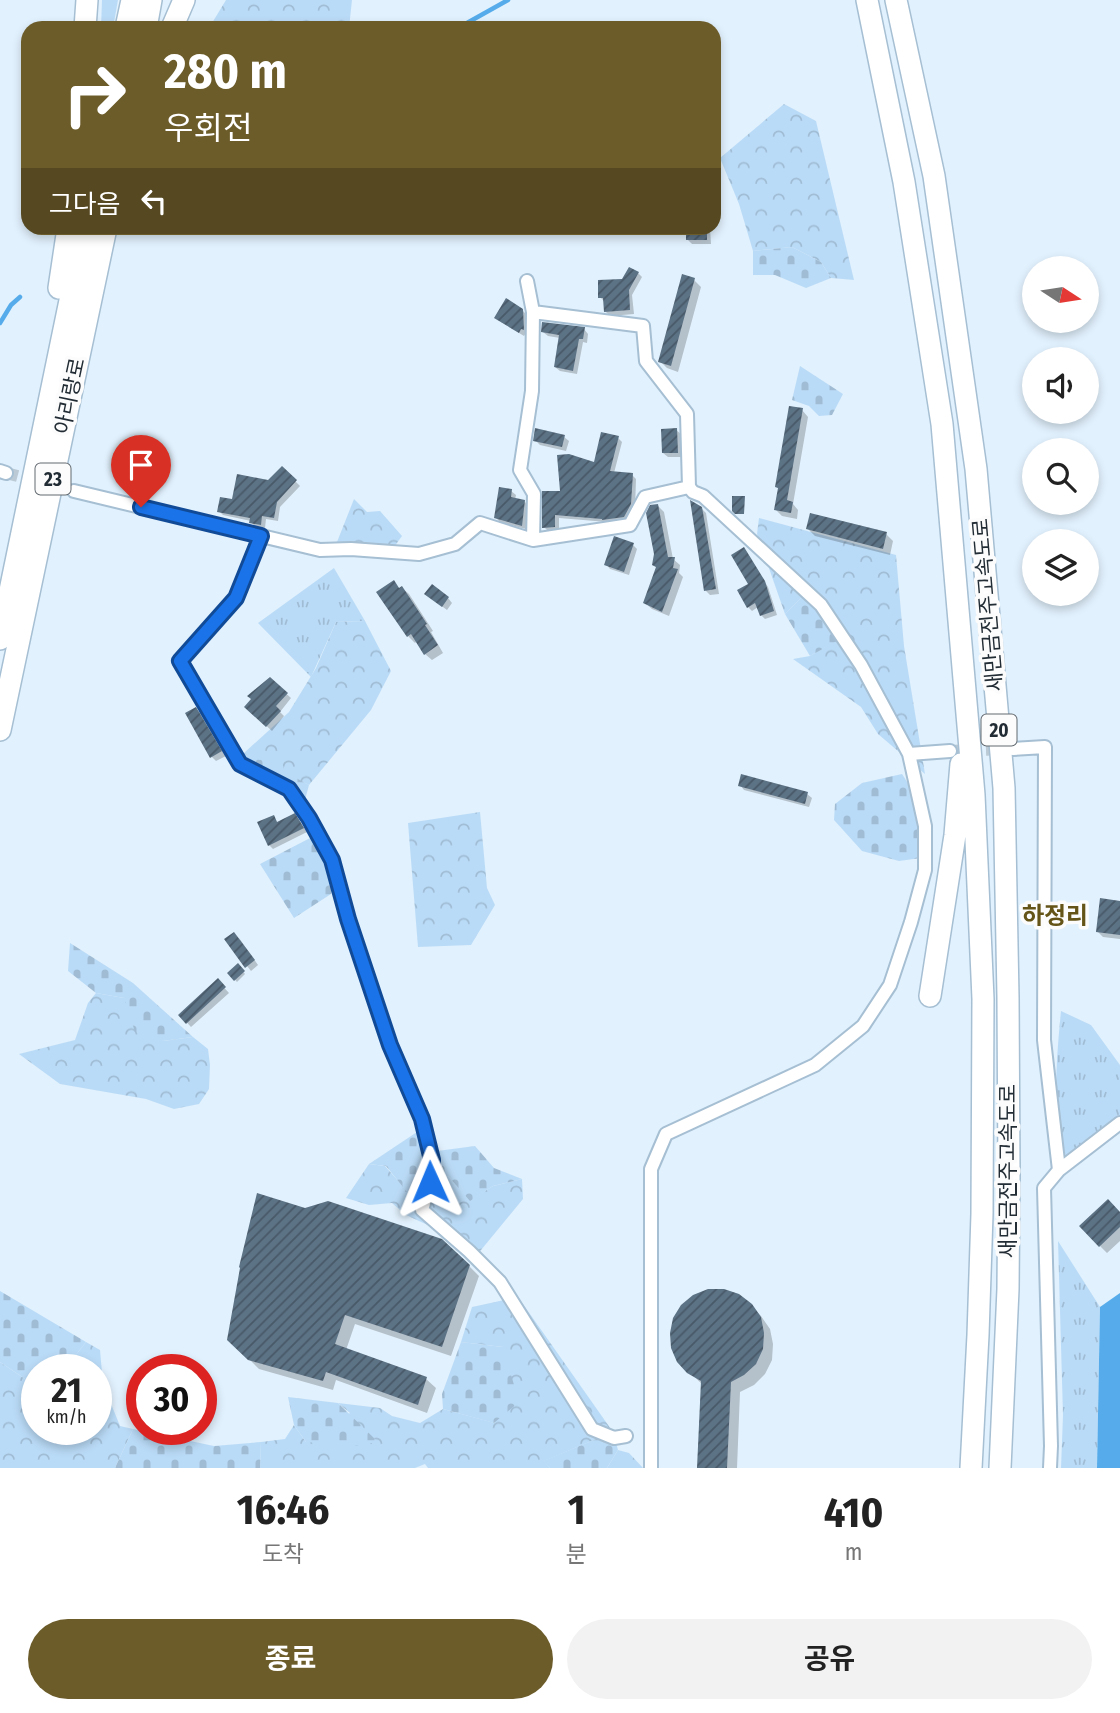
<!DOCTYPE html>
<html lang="ko">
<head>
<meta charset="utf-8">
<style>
	:root { --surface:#fff; --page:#f2f2f2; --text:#222; --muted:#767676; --accent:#6c5c2a }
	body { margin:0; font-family:"Fira Sans Condensed","Noto Sans KR",sans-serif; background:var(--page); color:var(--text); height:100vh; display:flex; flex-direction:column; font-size:26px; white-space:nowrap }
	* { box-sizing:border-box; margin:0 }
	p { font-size:23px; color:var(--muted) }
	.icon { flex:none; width:38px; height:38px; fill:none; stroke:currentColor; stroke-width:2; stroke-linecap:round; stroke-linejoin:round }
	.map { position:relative; height:1468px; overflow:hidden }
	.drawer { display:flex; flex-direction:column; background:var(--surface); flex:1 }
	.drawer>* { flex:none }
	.guide { position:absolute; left:21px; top:21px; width:700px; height:214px; border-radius:21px; box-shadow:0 4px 10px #0003; background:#6c5c2a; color:#fff; overflow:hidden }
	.needle { width:46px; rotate:102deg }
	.controls { position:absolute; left:1022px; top:256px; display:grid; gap:14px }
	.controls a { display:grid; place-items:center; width:77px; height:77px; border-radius:50%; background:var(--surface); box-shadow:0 4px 10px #0003; font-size:35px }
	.speed { position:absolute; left:21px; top:1354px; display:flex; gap:14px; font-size:35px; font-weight:700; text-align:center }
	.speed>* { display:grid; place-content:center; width:91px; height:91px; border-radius:50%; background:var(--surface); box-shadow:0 4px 10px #0003; line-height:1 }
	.speed small { font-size:18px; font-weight:400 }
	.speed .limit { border:10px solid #d22; background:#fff; color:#111 }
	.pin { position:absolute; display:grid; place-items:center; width:60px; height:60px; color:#fff; margin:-72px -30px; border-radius:50% 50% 50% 0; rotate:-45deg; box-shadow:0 0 7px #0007 }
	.pin .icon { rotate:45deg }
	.me { position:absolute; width:77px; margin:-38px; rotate:359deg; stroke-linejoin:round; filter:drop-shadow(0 0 5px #0008) }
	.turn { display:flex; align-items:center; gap:24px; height:147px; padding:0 28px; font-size:32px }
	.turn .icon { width:91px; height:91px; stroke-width:2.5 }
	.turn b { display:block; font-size:49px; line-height:60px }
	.then { display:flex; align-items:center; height:66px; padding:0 28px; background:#0003; gap:14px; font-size:26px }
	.eta { display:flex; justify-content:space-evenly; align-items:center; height:119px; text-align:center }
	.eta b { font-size:42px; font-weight:700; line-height:49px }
	.primary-button { display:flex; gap:14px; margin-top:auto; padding:14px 28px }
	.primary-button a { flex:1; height:80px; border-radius:42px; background:var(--accent); color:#fff; font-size:28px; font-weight:700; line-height:80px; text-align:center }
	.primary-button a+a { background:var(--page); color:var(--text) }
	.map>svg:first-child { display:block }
	.grass { fill:url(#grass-tufts) }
	.forest { fill:url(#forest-crowns) }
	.cemetery { fill:url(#cemetery-stones) }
	.water { fill:#56acea }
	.shadow { fill:#0003 }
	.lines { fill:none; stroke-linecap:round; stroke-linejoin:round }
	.stream { stroke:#56acea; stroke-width:4.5 }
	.building { fill:url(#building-hatch) }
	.street-tunnel { stroke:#bbcad5; stroke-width:12; stroke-dasharray:12 6; stroke-linecap:butt }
	.street-casing { stroke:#a6bfd3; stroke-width:16 }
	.highway-casing { stroke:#a6bfd3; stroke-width:24 }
	.street { stroke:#fff; stroke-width:12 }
	.highway { stroke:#fff; stroke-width:21 }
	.route-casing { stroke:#114b97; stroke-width:18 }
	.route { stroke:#1a73e8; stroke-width:12 }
	.labels { text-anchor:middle; stroke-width:7; stroke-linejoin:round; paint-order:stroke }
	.shield { fill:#fcfcfc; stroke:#636a70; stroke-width:2 }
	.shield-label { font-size:19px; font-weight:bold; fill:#222c34 }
	.street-label { font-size:21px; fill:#222c34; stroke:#fcfcfc }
	.quarter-label { font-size:24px; font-weight:bold; fill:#655418; stroke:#fcfcfc }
</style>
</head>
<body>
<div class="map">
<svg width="1120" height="1468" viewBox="0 0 1120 1468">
	<defs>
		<pattern id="grass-tufts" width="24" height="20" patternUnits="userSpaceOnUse" patternTransform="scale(1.75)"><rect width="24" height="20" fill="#badbf7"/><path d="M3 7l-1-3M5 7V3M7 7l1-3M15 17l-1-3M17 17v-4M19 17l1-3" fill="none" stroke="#a0bcd4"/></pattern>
		<pattern id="forest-crowns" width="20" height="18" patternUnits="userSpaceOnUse" patternTransform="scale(1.75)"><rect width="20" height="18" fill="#badbf7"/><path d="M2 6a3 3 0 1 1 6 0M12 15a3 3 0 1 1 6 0" fill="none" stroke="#a0bcd4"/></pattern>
		<pattern id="cemetery-stones" width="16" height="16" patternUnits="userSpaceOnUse" patternTransform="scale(1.75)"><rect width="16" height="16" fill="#badbf7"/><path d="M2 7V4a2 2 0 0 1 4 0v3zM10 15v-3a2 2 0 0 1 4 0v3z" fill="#a0bcd4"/></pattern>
		<pattern id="building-hatch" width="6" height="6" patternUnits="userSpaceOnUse" patternTransform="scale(1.75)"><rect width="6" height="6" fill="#5c7285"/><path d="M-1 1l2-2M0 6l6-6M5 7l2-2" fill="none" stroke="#485968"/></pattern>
	</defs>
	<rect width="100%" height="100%" fill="#e1f1fd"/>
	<path class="grass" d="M102,0H118L113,28H101Z
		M334,568L365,621L336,622L311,677L258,623Z
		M1061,1011L1091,1025L1120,1065V1116L1060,1160C1053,1111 1056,1060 1061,1011Z
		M1058,1241L1100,1307L1097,1468H1061L1063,1415Z"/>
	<path class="forest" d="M226,0H352L349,28H209Z
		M784,104L816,121L854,280L831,278L821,262L792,247L753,251L739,204L720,158Z
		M354,499L367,512L380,511L402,536L394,547L337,542Z
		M759,518L896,555L904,646L925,774L878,734L861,707L793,659L810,656L837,640L823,608L804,595L785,614L757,534Z
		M365,621L391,671L371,710L309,785L244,753L289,712L316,668L336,622Z
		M480,812L487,888L495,905L471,945L418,947L408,823Z
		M96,993L124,998L163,1041L193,1037L208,1049L210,1065L209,1089L199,1104L174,1109L146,1099L60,1084L19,1054L75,1040L88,1003Z
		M369,1164L385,1166L408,1192L448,1176L470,1200L493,1186L522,1179L523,1199L472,1261L432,1227L406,1215L392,1203L369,1205L346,1198Z
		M518,1297L613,1432L544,1461L550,1468H428L425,1464L415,1468H260L261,1442L285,1439L294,1425L306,1442L350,1413L338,1403L380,1408L392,1416L420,1423L443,1409L495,1423L503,1347L461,1342L472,1307Z
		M86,1342L100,1350L103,1384L120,1426L133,1429L115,1468H0V1362L37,1387V1430H96V1370H64Z
		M618,1450L629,1453L643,1468H607Z"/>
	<path class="cemetery" d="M792,247L821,262L831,278L806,288L775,275H753V251Z
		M800,366L843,394L832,415L819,416L809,406L792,400Z
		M804,595L820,610L837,641L810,656L785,614Z
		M244,753L260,760L280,755L285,772L309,785L305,800L286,782L245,761Z
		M902,774C918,795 920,833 921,858L899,861L862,851L834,820L835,804L862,783Z
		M312,837L334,882L331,894L294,918L260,864Z
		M70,943L133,983L193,1037L163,1041L135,1032L124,998L96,993L68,971Z
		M420,1130L437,1151L475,1146L494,1168L522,1179L493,1186L470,1201L448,1176L407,1192L386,1166L369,1164Z
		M0,1291L86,1342L64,1370H37V1387L0,1362Z
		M461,1342L503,1347L519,1402L494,1423L443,1409L442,1394Z
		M288,1397L338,1403L378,1442L355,1446L306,1442L294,1425Z
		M133,1429L214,1446L261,1442L260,1468H115Z
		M613,1432L618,1450L607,1468H550L543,1461Z"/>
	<path class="water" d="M1120,1293V1468H1097L1100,1307Z"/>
	<path class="shadow" d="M688,228H710L711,244H692L688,240Z
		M638,273L642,277L632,295L634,314L610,316L605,311V302L600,297L623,281Z
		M694,280L701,287L678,372L667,368L660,361Z
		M522,310L527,315L528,333H526L524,336L501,322Z
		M584,329L588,334L587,343L583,342L577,374L560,371L555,367L560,338L548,336L543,332Z
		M802,410L808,417L793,504L798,510L797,519L782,516L776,510L779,489L777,487Z
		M676,430L681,434L682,457H668L663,453Z
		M564,437L569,441L566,451L540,445L535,440Z
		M618,438L622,442L614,473L632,475L636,479L635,509L629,521L608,524L607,522L559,518V531H548L544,527L562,492L595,464Z
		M282,468L300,486L280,507L278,521L266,519L265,528L255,527L251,521L223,515L219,511L233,501L269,482Z
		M511,491L516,495L515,500L524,501L529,506L526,529L500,522L496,518Z
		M658,506L664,512L673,559L680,565L679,573L683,577L669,616L652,609L645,603L658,569L654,565Z
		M701,508L706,513L719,594L710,595L706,591Z
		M808,529L886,534L893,541L890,555L815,536Z
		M633,545L637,549L629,575L610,569L606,564Z
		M744,549L768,587L777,615L765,619L761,615L758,607L752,611L748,607L751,585Z
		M402,588L409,594L433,631L431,632L443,653L432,660L425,654L417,641L415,643L408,636L400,589Z
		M431,598H448L452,603L447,610Z
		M270,679L291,698L280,712L284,716L272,731L246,707Z
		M196,709L201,713L226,756L216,761L212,757Z
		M740,785L807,794L812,798L809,807L744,790Z
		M273,817L278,824L298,819L307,832L273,849L269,845Z
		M1120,902V939L1103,937L1097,931Z
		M239,938L258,965L251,971L247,966Z
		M238,965L245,974L237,982L229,973Z
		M218,981L229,993L191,1027L180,1015Z
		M1120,1214V1241L1107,1253L1100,1246Z
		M469,1266L479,1276L451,1356L355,1324L346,1350L426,1379L436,1388L427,1413L336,1380L333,1390L259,1369L229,1339Z
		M751,1305L761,1316L770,1329L773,1344L772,1360L765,1374L754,1385L740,1392L737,1468H700L702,1384L689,1372Z"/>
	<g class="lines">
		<path class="stream" d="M458,28L508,0
			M0,323L11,305L20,297"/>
	</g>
	<path class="building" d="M686,228H707V240H686Z
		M629,267L639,272L629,290L630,310L604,312L603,298H598V280L622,279Z
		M682,274L695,278L671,366L658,362Z
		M506,298L523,309L524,330L521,329L519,333L494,318Z
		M542,322L585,327L583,339H579L573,371L554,367L559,335L541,332Z
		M789,406L803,408L787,500L793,502L791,513L774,510L778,488L775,487Z
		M535,428L565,435L562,447L533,441Z
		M677,428L678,453H662L661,429Z
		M601,432L619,436L610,471L633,473L631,504L624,517L602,520V519L555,515V527L542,528V491H560L557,455L569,454L594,462Z
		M282,466L297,480L277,502L274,518L262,516L261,525L249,523L250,518L217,512L220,497L232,499L237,474L268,480Z
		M499,487L512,489L511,497L525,500L522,526L494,518Z
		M732,496H745L744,514H735L732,511Z
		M690,500L702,507L716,589L704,591Z
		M658,504L668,557H675L673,568L678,569L662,612L643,603L656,567L652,565L654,554L646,513L650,505Z
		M810,513L887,532L883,549L806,529Z
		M614,536L634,543L624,572L604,565Z
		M744,547L765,581L774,611L760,616L755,603L747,608L737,590L748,584L731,555Z
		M394,580L399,588L402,586L427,624L425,625L438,645L424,655L411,634L407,637L376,592Z
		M432,584L449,597L442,607L424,594Z
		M270,677L288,693L276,706L281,711L266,727L244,707L251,699L247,696Z
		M196,707L222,751L210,758L185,713Z
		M741,774L808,792L805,804L738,786Z
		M295,813L304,828L268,846L257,822L274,815L277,822Z
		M1100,898L1120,901V935L1096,932Z
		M234,932L255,960L245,968L224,939Z
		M238,963L245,971L234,981L227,973Z
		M218,978L226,987L186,1024L178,1015Z
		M257,1193L305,1208L328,1201L442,1239L470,1265L442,1347L345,1315L335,1344L427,1377L418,1405L326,1372L323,1381L248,1360L227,1340L240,1268L239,1267Z
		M1108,1199L1120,1212V1227L1099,1247L1079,1226Z
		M708,1289H724L739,1294L752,1304L761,1317L764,1333L763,1349L756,1364L744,1375L731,1382L727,1468H697L701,1381L687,1373L677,1362L671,1348L670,1333L673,1318L681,1305L693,1295Z"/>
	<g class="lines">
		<path class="street-tunnel" d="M6,473L74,491
			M950,751L1005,749"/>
		<defs>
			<path id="street" d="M527,281L533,312L532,391L520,470L534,494L533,540
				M533,312L643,326L646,361L687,414L689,487
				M0,471L6,473
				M74,491L320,550L351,549L419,554L455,544L480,523L533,540L630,525L645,497L689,487L693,492L703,496L821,605L861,665L909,754L950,751
				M261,536L236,598L180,661L240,764L289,789L309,818L332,860L348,919L390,1045L422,1119L432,1160L430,1182L422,1210L469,1251L500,1282L592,1429L614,1438L626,1436
				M1013,749L1045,747L1044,1040L1059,1170L1044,1188L1051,1446L1050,1468
				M1059,1170L1120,1123
				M651,1468V1169L666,1134L815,1065L863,1026L890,985L911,922L925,870V826L909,754"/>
			<path id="highway" d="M867,0L904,182L942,424L974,795L983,999L982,1214L978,1335L971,1468
				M896,0L934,176L976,469L1004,788L1008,997L1009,1175L1008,1289L1000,1468
				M85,28L87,0
				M126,28L132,0
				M146,28L151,0
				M172,28L184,0
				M59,288L68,228
				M0,639L85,228
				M0,730L106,228
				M930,996L955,835L961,764"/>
		</defs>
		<use href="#street" class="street-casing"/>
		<use href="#highway" class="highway-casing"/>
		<use href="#street" class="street"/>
		<use href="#highway" class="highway"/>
	</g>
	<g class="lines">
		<defs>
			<path id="route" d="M141,507L261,536L236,598L180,661L240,764L289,789L309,818L332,860L348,919L390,1045L422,1119L432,1160L430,1182"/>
		</defs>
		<use href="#route" class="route-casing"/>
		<use href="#route" class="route"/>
	</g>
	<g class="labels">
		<g class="shield">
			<rect x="35.5" y="463.5" width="35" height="31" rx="5"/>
			<rect x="981.5" y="714.5" width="35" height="31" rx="5"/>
		</g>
		<g class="shield-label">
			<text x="53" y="486">23</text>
			<text x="999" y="737">20</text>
		</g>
		<g class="street-label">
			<text transform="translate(70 396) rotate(-78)" y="7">아리랑로</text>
			<text transform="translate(988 605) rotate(-95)" y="7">새만금전주고속도로</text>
			<text transform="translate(1008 1171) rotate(-90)" y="7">새만금전주고속도로</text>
		</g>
		<g class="quarter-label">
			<text x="1055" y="924">하정리</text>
		</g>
	</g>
</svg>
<div class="controls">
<a><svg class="needle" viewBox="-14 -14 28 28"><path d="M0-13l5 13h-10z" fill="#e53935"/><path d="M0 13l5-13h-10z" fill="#767676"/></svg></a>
<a><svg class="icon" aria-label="sound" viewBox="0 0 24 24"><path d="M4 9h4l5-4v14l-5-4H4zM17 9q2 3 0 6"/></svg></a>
<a><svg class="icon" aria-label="search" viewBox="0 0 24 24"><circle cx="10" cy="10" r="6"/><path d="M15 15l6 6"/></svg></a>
<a><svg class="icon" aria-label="layers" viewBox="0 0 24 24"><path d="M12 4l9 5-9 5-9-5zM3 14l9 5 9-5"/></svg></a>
</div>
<div class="speed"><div>21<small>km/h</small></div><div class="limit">30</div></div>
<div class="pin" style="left:141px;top:507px;background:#d93025"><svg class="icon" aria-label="arrive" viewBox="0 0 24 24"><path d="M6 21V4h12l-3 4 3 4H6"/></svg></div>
<svg class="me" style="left:430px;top:1182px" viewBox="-20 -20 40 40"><path d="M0-17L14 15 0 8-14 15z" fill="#1a73e8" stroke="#fff" stroke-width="4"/></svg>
<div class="guide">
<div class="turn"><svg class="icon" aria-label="right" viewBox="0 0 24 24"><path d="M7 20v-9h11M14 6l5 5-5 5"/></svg><div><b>280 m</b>우회전</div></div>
<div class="then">그다음<svg class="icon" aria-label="left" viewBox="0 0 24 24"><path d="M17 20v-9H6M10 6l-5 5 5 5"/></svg></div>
</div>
</div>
<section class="drawer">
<div class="eta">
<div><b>16:46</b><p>도착</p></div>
<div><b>1</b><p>분</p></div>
<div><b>410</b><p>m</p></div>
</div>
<div class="primary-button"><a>종료</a><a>공유</a></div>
</section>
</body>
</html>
